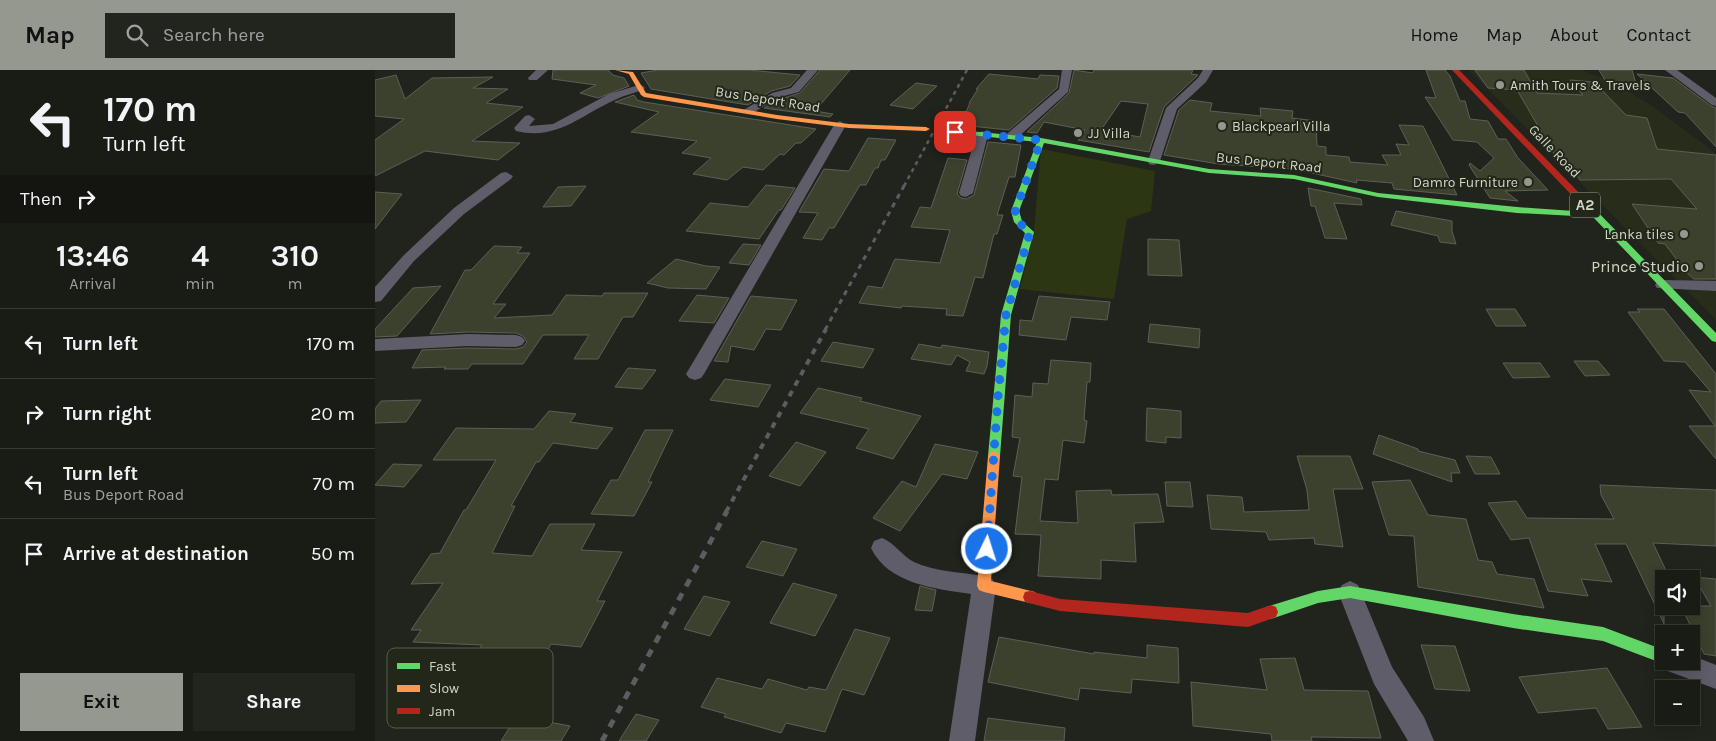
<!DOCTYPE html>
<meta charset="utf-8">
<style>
:root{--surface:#191b15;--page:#22241e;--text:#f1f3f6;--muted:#9fa1a0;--line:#373934;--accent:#94988e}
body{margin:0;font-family:Karla,sans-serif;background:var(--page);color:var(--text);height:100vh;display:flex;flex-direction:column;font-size:19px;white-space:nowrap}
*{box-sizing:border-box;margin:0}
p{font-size:16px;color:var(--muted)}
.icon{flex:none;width:28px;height:28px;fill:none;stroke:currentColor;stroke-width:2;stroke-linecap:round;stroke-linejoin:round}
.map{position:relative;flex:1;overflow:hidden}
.panel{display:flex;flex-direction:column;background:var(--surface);width:375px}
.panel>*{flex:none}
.guide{background:#191b15;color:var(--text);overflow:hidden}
.buttons{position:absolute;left:1280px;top:500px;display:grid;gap:10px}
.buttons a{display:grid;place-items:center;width:45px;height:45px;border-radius:0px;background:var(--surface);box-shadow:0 2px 12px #0003,0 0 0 1px var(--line);font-size:25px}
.pin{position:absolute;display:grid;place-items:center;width:42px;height:42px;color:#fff;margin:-21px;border-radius:10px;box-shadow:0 2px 8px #0006}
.me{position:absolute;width:55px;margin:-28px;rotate:4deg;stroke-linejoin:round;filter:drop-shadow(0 0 4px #0008)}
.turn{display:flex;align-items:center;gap:18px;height:105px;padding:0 20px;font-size:22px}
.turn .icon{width:65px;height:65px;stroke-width:2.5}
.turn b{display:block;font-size:35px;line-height:42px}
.then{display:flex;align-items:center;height:48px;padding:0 20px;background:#0003;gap:10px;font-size:19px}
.eta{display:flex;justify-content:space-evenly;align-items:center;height:85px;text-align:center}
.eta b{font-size:30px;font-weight:700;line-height:35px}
.primary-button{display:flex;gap:10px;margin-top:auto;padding:10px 20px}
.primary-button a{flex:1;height:58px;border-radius:0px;background:var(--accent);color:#111;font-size:20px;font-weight:700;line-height:58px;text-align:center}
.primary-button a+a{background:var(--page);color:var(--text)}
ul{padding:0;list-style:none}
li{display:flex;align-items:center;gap:15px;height:70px;padding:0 20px;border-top:1px solid var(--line)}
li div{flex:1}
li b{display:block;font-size:19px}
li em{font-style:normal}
header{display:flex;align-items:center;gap:30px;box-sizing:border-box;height:70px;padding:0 25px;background:var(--accent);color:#111}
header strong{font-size:24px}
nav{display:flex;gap:28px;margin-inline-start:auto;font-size:18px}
.search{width:350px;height:45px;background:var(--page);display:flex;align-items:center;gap:12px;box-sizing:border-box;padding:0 18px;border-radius:0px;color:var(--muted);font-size:19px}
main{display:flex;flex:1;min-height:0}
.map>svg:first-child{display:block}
.built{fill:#272d1a}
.green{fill:#2d3613}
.building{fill:#3c412e;stroke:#5d5f58;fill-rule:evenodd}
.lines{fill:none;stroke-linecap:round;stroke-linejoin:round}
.street{fill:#5e5d69;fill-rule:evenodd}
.fast{fill:#63d668;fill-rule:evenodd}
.slow{fill:#ff974d;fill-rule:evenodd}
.jam{fill:#b3261e;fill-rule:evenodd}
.rail-far3{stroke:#5c5c61;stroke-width:2.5;stroke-dasharray:4 4;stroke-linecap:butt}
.rail-far2{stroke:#5c5c61;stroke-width:3;stroke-dasharray:5 5;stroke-linecap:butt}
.rail-far1{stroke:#5c5c61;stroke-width:4;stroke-dasharray:6 6;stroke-linecap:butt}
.rail{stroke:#5c5c61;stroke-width:5;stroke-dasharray:8 8;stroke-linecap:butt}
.route{stroke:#1a73e8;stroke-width:9;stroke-dasharray:0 16.2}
.poi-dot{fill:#94988e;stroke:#222719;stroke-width:2}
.labels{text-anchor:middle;stroke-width:4;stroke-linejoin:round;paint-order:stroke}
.far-poi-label{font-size:14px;fill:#d2d6cc;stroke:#222719;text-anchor:start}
.far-street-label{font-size:14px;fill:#d2d6cc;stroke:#222719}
.shield{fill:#222719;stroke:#9da296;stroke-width:1}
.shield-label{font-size:15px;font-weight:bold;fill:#d2d6cc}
.poi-label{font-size:16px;fill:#d2d6cc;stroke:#222719;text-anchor:end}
.key{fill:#222719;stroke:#575c4f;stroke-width:1}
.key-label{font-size:14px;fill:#d2d6cc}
</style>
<header>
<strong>Map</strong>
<div class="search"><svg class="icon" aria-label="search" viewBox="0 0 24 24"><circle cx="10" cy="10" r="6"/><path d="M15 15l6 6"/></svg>Search here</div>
<nav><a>Home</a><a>Map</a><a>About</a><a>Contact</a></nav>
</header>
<main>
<section class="panel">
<div class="guide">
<div class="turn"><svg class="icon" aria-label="left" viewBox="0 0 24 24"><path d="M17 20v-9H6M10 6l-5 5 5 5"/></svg><div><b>170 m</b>Turn left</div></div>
<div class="then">Then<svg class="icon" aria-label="right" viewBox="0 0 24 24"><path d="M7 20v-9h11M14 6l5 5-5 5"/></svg></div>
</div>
<div class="eta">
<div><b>13:46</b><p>Arrival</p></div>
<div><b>4</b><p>min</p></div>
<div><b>310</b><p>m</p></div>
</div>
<ul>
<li><svg class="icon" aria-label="left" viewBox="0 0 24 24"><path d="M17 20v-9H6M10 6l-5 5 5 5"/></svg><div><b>Turn left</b></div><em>170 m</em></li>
<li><svg class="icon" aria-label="right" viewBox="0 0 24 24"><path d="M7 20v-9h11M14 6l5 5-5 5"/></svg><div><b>Turn right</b></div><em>20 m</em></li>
<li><svg class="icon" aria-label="left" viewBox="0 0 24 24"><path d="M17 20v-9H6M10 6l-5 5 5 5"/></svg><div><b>Turn left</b><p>Bus Deport Road</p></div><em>70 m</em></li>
<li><svg class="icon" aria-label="arrive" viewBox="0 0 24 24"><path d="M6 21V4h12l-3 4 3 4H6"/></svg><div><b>Arrive at destination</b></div><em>50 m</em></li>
</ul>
<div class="primary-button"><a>Exit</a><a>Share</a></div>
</section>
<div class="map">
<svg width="1341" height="671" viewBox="0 0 1341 671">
<rect width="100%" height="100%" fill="#21241c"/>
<polygon class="built" points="1094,0 1209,0 1213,4 1234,9 1274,34 1341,83 1341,250"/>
<polygon class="green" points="666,79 780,101 776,141 752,149 739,229 645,219 659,161"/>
<g class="building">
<polygon points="178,0 233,0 238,5 249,8 254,16 223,28 205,23 221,15 177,9"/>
<polygon points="283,0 374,0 425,5 415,16 396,21 373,35 276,19 266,3"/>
<polygon points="445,0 475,0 440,41 458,44 455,47 389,38 406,29 425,23"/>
<path d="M699,0L718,3L719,0H818L816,4L823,5L789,37L774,82L703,70L710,60L669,52L662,63L652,62L694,23ZM746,31L773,34L765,67L726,60Z"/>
<polygon points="1051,0 1070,0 1075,6 1085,31 1090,31 1095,49 1113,51 1123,69 1131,69 1143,88 1173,120 1130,121 1143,131 1115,128 1094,95 1095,93 1105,101 1119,88 1102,72 1078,70 1050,27 1061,28"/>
<polygon points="1100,0 1149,0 1162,23 1208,25 1195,10 1219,12 1251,45 1272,48 1282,79 1341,85 1341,209 1319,209 1312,203 1290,174 1283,173 1257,134 1322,139 1296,109 1205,110 1189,86 1181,87 1142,20 1113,18"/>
<polygon points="1224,0 1257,0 1262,17 1233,15"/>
<polygon points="614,4 663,9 665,5 684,6 682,18 634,60 585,55 595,33 594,33 603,19 601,19"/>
<polygon points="1262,4 1298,8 1336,36 1341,38 1341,77 1310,43 1303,42"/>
<polygon points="21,5 30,29 57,8 118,7 98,18 133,19 111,33 148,37 97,71 145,73 123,90 50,81 0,106 0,70 29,49 0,46 0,10"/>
<polygon points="541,13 562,16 538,39 515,35"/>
<polygon points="259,25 262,30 269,32 441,59 426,73 421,73 409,85 405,84 388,100 368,97 352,110 318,104 336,88 307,83 322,71 256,62 284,42 240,32"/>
<polygon points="815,30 837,33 835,41 886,46 885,38 918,41 917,48 941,51 942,76 951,77 951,85 974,87 975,92 1013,95 1007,85 1026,85 1021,74 1034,75 1024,55 1048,56 1082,125 1019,119 1017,113 981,110 982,113 919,99 844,94 789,85 804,40"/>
<polygon points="493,68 521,70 510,90 506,90 503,98 500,98 491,115 485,115 459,158 454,158 447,170 428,168 443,143 424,142 449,99 474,101"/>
<polygon points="613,72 646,75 640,107 634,107 622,145 628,145 622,164 619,164 608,208 600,207 588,246 571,245 572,239 527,236 526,238 484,233 493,216 507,218 520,189 565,193 575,160 536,157 545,137 556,138 573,88 592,90 582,124 586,128 591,129 599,125"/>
<polygon points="391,115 420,118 406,140 404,140 384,169 311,161 335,133 373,137"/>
<polygon points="211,116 196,136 168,137 183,117"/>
<polygon points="933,118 986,129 987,135 959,133 972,169 950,168 940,136 936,136"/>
<polygon points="0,122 27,124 0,159"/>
<polygon points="1021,141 1077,151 1077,161 1081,174 1065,172 1063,166 1016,155"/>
<polygon points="773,169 804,170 807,206 773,205"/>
<polygon points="368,174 386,175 374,195 354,193"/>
<polygon points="119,176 147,177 142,183 155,183 118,234 131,234 119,248 177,245 191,225 227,226 229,223 273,223 258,247 248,247 223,289 199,289 214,265 168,265 148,294 97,294 93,299 69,299 71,297 37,298 47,280 93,278 141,279 148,277 152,272 148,266 141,263 93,262 55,264 90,200 96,200"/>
<polygon points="301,189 331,196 345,197 331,219 293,218 272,213"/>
<polygon points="66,216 22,266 0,267 0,259 38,218"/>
<polygon points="322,225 354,228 339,253 304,251"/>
<polygon points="376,226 422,230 406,260 391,259 379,280 356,276 353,292 339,291"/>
<polygon points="664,226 735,232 732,250 696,247 691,270 644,265 645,250 657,251"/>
<polygon points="1111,239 1140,239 1151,256 1121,256"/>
<polygon points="1262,239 1289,239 1341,304 1341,389 1314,356 1340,356 1314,320 1336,322 1310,292 1289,291 1253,242 1265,242"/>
<polygon points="775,254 825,259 824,278 773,272"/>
<polygon points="458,272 499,279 488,298 446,291"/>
<polygon points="544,274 566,278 567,275 614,282 612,296 609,304 591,301 595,292 582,285 576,295 536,289"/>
<polygon points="676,290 716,293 715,312 712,312 709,350 712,351 709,373 688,370 683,410 670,409 665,451 703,453 701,421 736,420 737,425 783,424 789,452 759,453 761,492 726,490 726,509 663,506 666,465 640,464 647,407 638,406 645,368 637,367 640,325 657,327 658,313 673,314"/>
<polygon points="1199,291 1223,291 1235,305 1210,306"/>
<polygon points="1128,293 1165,293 1175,307 1138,308"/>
<polygon points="253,298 281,300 267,319 240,317"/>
<polygon points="350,309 396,315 383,337 335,330"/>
<polygon points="443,318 487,328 485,331 546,346 518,389 481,378 494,359 425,343"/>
<polygon points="46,330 31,352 0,353 0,339 6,331"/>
<polygon points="772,338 806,341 806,368 791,367 791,373 771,371"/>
<polygon points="174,341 201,344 195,352 238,358 222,379 178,373 164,392 161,392 136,436 140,436 117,483 157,486 175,454 220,454 206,480 247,482 222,531 230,531 206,577 176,574 170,585 104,580 107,575 38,572 46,560 36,560 68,513 36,514 56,484 65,483 89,440 91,440 121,390 58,390 81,358 159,359"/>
<polygon points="270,360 298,360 273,412 277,412 259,446 216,444 236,410 243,410"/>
<polygon points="1004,365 1043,379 1043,381 1080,390 1085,403 1076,403 1077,412 998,384"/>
<polygon points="421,372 451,382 425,416 394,406"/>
<polygon points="560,374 603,382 592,409 567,404 525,461 498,448 527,411 541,417"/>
<polygon points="922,386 975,386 988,419 958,419 968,477 940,474 939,468 894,470 891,462 836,459 832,425 867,427 869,442 934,440 932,420"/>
<polygon points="1091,386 1116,387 1125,404 1100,404"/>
<polygon points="18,394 47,395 29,417 0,415"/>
<polygon points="1035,410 1053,445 1091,449 1103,490 1117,492 1122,504 1159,509 1169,538 1043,517 1039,466 1014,465 997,412"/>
<polygon points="790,412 815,412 818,437 792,436"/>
<polygon points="1225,415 1341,420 1341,476 1278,473 1295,509 1289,509 1289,554 1251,474 1220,474 1237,512 1206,509 1213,526 1173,521 1154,468 1136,470 1113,433 1141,431 1152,448 1239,449 1226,425"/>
<polygon points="387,471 422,479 408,506 371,497"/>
<polygon points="1319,507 1341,509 1341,586 1329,584 1306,536 1336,536"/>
<polygon points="418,513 462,525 440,566 395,553"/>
<polygon points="545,516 561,520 557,541 540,540"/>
<polygon points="329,526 355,532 335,566 309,559"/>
<polygon points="480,559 515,568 489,625 467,619 450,662 411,653 406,663 349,647 351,644 326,637 342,608 387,619 393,609 432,620 434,617 451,620"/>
<polygon points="624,567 719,584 719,582 772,588 772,575 803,578 804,613 757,609 756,623 705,618 703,630 613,612"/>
<polygon points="1046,575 1080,576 1095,621 1060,619"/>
<polygon points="920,588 929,620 993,621 1006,668 936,667 937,671 897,671 896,664 818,656 816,612 892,620 885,589"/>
<polygon points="1232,598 1267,657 1233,659 1221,638 1163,643 1144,607"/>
<polygon points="261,644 284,650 271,671 244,671"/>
<polygon points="142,646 195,656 186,671 126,671"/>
<polygon points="613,648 690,658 689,671 609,671"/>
</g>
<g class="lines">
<g class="street">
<polygon points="161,0 173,0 162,10 154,10 153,8"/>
<polygon points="432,0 443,0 424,22 405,27 377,43 369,43 367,41 397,23 416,18"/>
<polygon points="687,0 697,0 693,22 641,69 633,69 631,66 633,63 684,19"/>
<polygon points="828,0 838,0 831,12 802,39 785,91 779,95 774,94 773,91 791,38 823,8"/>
<polygon points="1290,0 1302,0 1341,28 1341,36 1337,35"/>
<path d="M264,15L268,16L270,18L268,20C259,23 250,25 242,29C206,44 184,71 141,61L139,58L150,46L154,45L160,49L154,56L178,54L234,24Z"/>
<polygon points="465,51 471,55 329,304 326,308 320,310 314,308 311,304 459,55"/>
<polygon points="607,61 613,65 598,123 591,127 586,126 584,123 601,65"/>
<polygon points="131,102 138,106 136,109 89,144 39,191 6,231 0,232 0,217 29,185 79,138 126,103"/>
<polygon points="1288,210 1341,211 1341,221 1282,218 1280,215 1282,212"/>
<polygon points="93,264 141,265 147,267 150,271 147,275 141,277 93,276 0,281 0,269"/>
<path d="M507,468C520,473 527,486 539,492C560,502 586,502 609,506L617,509L621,516L600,671H574L596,524C561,519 513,514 496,478L499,471Z"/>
<polygon points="975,511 983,515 1017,597 1049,647 1059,671 1033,671 999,614 963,522 967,515"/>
<polygon points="1316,585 1341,595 1341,619 1290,600 1287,591 1289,586 1289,591 1316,591"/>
</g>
<g class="fast">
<polygon points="564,58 666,68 834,99 919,105 1003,123 1142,137 1213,142 1205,133 1206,131 1212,131 1341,263 1341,272 1337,271 1218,147 1142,143 1003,127 919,109 834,103 669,73 644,141 647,151 659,162 636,245 625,386 623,389 615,389 613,386 626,245 650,163 639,152 636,141 662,72 567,62 564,62"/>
<polygon points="975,516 1138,544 1228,557 1289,580 1289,591 1295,591 1289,594 1228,571 1138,558 975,528 943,533 896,549 891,547 889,542 891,537 943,521"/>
</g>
<g class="slow">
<polygon points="240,0 258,2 271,23 402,45 474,54 551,57 555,59 551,61 474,58 402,49 269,27 266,25 254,4"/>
<polygon points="619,381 623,383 625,386 616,511 660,522 662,527 660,532 655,533 609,522 604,520 602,516 613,386 615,383"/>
</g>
<g class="jam">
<polygon points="1077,0 1084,0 1212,131 1212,135 1206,135"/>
<polygon points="655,521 685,529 873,543 896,535 901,537 903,542 901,547 873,557 685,541 650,532 648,527 650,522"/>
</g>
<polyline class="rail-far3" points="529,116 592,0"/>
<polyline class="rail-far2" points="450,260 530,114"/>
<polyline class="rail-far1" points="351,442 451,259"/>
<polyline class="rail" points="227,671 352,441"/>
</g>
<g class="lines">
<polyline class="route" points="580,62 666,70 640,142 643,152 655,162 631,245 623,327 612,479"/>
</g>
<g class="poi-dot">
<circle cx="1125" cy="15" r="5"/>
<circle cx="847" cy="56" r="5"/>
<circle cx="703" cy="63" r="5"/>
<circle cx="1153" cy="112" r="5"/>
<circle cx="1309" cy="164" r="5"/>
<circle cx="1324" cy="196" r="5"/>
</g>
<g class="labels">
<g class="far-poi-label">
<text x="1135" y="20">Amith Tours &amp; Travels</text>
<text x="857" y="61">Blackpearl Villa</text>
<text x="713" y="68">JJ Villa</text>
<text x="1143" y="117" text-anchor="end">Damro Furniture</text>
<text x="1299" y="169" text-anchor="end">Lanka tiles</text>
</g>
<g class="far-street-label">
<text transform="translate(393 29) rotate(9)" y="5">Bus Deport Road</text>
<text transform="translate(1180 81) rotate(46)" y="5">Galle Road</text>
<text transform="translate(894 92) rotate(6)" y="5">Bus Deport Road</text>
</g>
<rect class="shield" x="1195" y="122.5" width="30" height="25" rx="4"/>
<g class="shield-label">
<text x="1210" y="140">A2</text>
</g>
<g class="poi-label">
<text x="1314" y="202">Prince Studio</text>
</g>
</g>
<rect x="12" y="578" width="166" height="80" rx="8" class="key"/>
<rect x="22" y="593" width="23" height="6" fill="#63d668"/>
<rect x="22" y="615" width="23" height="7" fill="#ff974d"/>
<rect x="22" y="638" width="23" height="6" fill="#b3261e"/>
<g class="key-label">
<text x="54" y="601">Fast</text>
<text x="54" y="623">Slow</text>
<text x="54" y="646">Jam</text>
</g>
</svg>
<div class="buttons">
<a><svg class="icon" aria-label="sound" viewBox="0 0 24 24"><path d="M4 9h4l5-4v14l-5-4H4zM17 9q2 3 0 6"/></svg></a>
<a>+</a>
<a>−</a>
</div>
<div class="pin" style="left:580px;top:62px;background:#d93025"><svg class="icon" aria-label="arrive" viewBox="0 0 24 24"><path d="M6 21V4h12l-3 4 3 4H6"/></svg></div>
<svg class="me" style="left:612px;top:479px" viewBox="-20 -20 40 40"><circle r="17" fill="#1a73e8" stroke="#fff" stroke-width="3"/><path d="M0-11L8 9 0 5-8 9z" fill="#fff"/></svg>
</div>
</main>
